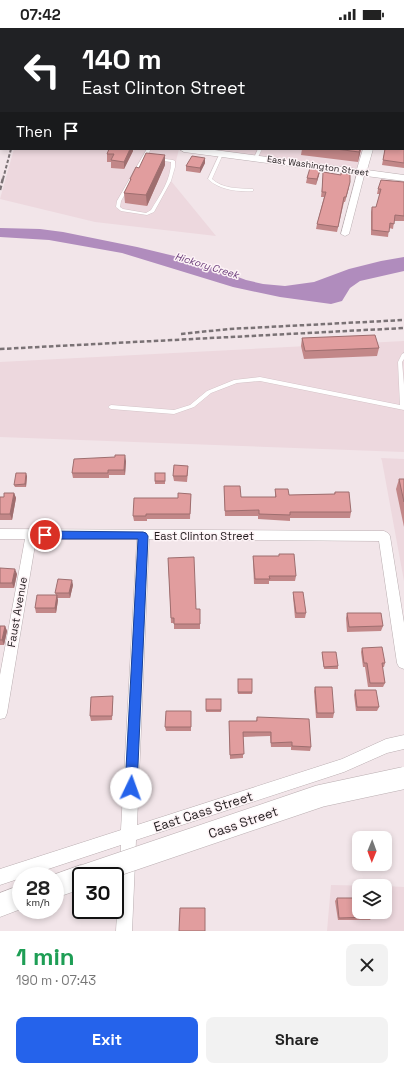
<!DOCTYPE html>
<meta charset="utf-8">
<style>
:root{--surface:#fff;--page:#f2f2f2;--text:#222;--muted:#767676;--accent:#2563eb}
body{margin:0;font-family:"Space Grotesk",sans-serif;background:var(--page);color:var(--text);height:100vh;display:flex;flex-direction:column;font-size:15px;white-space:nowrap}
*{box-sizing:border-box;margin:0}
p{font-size:13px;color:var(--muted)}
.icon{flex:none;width:22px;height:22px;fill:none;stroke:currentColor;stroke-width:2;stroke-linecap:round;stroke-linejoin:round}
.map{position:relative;height:903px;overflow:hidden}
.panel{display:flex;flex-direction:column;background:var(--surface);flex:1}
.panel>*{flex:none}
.hud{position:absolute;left:0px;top:0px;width:404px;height:122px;box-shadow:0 2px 6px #0003;background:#202124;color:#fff;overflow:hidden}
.needle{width:26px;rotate:181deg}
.buttons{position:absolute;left:352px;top:803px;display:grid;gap:8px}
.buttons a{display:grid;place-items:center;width:40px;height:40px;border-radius:8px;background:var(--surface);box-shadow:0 2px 6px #0003;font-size:20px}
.speed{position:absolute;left:12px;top:839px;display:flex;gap:8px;font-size:20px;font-weight:700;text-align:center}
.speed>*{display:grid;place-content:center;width:52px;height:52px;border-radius:50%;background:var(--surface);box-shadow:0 2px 6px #0003;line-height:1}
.speed small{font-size:10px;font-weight:400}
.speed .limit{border:2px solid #111;border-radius:6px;background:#fff;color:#111}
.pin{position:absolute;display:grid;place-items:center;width:34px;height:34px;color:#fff;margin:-17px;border:2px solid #fff;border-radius:50%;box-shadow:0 1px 4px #0007}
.me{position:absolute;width:44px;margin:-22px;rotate:3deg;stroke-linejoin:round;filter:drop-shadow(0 0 3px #0008)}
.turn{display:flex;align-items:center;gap:14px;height:84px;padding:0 16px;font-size:18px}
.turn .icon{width:52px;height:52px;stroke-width:2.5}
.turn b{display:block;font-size:28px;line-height:34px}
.then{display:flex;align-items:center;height:38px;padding:0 16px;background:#0003;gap:8px;font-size:15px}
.round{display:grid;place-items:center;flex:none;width:42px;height:42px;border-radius:8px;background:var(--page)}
.overview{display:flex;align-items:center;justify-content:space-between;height:68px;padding:0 16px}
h1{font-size:24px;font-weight:600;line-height:30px;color:#1e9e55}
.button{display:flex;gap:8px;margin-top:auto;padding:8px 16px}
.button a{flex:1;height:46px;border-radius:8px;background:var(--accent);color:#fff;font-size:16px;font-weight:600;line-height:46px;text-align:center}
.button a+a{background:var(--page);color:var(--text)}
.status{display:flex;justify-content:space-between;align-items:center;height:28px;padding:0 20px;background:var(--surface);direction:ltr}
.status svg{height:11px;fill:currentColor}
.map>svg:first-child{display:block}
.built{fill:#edd8de}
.water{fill:#b08cbd}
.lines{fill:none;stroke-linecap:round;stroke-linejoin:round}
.lane-casing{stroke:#baaeb1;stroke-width:0.5}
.street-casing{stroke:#baaeb1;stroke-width:1}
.secondary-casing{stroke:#baaeb1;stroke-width:1}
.primary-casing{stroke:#baaeb1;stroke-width:1}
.lane{fill:#fff;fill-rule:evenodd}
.street{fill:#fff;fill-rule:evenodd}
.secondary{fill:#fff;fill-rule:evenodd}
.primary{fill:#fff;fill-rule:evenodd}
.rail-far1{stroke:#7a7275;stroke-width:2;stroke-dasharray:3.5 2;stroke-linecap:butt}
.rail{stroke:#7a7275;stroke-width:2.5;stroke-dasharray:4.5 2.5;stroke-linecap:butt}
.primary-bridge-casing{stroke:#baaeb1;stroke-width:23;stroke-linecap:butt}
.primary-bridge{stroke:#fff;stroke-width:22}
.wall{fill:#c28788}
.shaded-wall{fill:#9e6e6f}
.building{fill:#e19d9e;stroke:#9e6e6f}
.route{fill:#2563eb;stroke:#184099}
.labels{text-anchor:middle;stroke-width:3;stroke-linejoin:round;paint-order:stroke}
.far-street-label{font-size:9px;fill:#211c1e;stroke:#fdf3f6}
.far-water-label{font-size:10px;font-style:italic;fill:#6a3c7a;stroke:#fdf3f6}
.street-label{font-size:11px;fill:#211c1e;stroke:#fdf3f6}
.near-street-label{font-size:13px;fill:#211c1e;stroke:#fdf3f6}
</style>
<div class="status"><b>07:42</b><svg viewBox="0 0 49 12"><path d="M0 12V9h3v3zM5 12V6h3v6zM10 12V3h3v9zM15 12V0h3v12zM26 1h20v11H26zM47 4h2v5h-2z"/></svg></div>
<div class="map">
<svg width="404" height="903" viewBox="0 0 404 903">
<rect width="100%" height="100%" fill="#f2e5e9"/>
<g class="built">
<polygon points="50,0 401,0 49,1"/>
<polygon points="14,121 179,121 171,153 216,208 95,194 0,171"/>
<polygon points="198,121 364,121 358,142"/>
<polygon points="404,313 404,424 0,409 0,334"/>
<polygon points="381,430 404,431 404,553 382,433"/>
<polygon points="331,857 377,858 359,858 359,884 385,884 385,858 404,859 404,903 327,903"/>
</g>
<polygon class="water" points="0,200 40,201 63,204 137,219 195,233 246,252 263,256 285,258 314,254 349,241 381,233 404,229 404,243 360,253 350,260 342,273 331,276 280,269 233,259 122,225 49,212 0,209"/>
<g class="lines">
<defs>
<g id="lane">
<rect x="26" y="0" width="2" height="1"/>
<rect x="177" y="0" width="2" height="1"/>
<polygon points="211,0 217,0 216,1 211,1"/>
<rect x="0" y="85" width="1" height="5"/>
<path d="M147,121H151L121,173L120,179L123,181L146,185L151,182C160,167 171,152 171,134L157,132V130L173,132L175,133V139L171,153L154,184L147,187L121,183L116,179L117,173Z"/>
<polygon points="258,121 262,121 257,131 255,131 254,130"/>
<path d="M220,125L223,126L212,151C223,161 238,160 252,161H253V163C238,164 220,162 209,152L208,151Z"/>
<polygon points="404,325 404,331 402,334 404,357 404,382 260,353 237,355 211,365 194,379 174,386 111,381 108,379 111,377 174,382 190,377 207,363 234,352 260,349 400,377 398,334 402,326"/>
</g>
<g id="street">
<rect x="396" y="0" width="6" height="1"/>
<polygon points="358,142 361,142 365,144 349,206 345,208 341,206"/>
<polygon points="0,501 384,503 388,505 390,508 404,595 404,641 399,639 397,635 379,513 149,511 137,797 342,731 386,711 404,707 404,721 387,725 344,744 136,812 132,903 116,903 121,817 27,848 21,848 21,850 0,857 0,841 121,802 137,511 36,511 7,685 5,690 0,691 0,647 25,511 0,511"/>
</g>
<g id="secondary">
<polygon points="400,0 404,0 404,4 403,1"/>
<rect x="0" y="100" width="1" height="6"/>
<polygon points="179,121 207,121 357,141 363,121 373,121 367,142 404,147 404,153 184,124"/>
</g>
<g id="primary">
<polygon points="81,837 89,841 93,848 81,848 81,861 55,870 55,848 50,848"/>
<polygon points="21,857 21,881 0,889 0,865"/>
</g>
</defs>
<use href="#lane" class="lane-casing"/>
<use href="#street" class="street-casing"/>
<use href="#secondary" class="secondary-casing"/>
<use href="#primary" class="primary-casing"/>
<use href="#lane" class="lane"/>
<use href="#street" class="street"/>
<use href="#secondary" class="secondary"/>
<use href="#primary" class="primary"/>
<polyline class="rail-far1" points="3,151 11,121"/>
<g class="rail">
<polyline points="0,162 3,150"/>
<polyline points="181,306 229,301 404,292"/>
<polyline points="0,321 404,300"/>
</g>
<defs>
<polyline id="primary-bridge" points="84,848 320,768 404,750"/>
</defs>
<use href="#primary-bridge" class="primary-bridge-casing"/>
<use href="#primary-bridge" class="primary-bridge"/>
</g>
<g class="wall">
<polygon points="403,31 404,32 404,46 403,46 404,48 404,64 403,64"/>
<polygon points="403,91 404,91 404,140 382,137 385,121 403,121"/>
<polygon points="302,121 361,121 358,134 301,127"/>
<polygon points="133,123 124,141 111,140 111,134 107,134 107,126"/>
<polygon points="205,130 205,135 200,145 186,143 186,138"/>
<polygon points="165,137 147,178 125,175 124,165 130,154 130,151"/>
<polygon points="320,142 319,147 316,157 306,155 307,150"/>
<polygon points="323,149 349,159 345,174 344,174 337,204 316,201 317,196 324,169 321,169"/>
<polygon points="404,154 404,193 394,193 393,201 389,200 388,209 371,207 371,184 372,179 376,179 380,166 377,166 378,161"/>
<polygon points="302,310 379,320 377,328 304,331 301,318"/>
<polygon points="115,429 126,433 125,447 109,447 109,450 73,450 72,445"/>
<polygon points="188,443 187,454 174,453 173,448"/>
<polygon points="165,445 165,456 155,456 155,453"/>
<polygon points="27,448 26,459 15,459 14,457"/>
<polygon points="399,451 404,451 404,499 396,461"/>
<polygon points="224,458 241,469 275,469 275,461 289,467 334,466 335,464 351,484 350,490 290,490 290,493 258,491 258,488 225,488"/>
<polygon points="14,465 16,470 12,492 0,492 0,469 4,469"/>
<polygon points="191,466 190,491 147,491 147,493 134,493 133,488 178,470"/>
<polygon points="279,526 296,548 295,553 269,553 269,556 254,556 253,533 253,528 279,528"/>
<polygon points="168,530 196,581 200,581 200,601 174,601 174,595 171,595"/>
<polygon points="0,540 17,546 14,560 0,560"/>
<polygon points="73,557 70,570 57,570 58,572 56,585 36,585 35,580 56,567 55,565"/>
<polygon points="293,564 306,585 305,590 295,590 293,569"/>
<polygon points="347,585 383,598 381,603 347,604 346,590"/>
<polygon points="0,598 5,598 7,603 4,617 0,617"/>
<polygon points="362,620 385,635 384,639 382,639 385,655 383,659 368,659 365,639 363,639 361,624"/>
<polygon points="322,624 338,638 338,641 324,641 322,627"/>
<polygon points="238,651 252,664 252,666 238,666"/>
<polygon points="315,659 334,685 333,690 316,690 314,663"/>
<polygon points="355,662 379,679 377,683 356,683 354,667"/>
<rect x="206" y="671" width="15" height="13"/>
<polygon points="113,673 112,692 91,693 90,688"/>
<polygon points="191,683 191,703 166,703 165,699"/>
<polygon points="257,689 311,719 310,723 291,722 291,719 271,719 270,708 243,709 243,730 230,731 229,693 256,693"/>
<polygon points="337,870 372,889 370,892 338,892 335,873"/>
</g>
<g class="shaded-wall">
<polygon points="1,68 1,74 0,77 0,71"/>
<polygon points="130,121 133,121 133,123 124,141 124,134"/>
<polygon points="360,121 361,121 358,134 359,124"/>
<polygon points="165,127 165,137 147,178 146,167"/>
<polygon points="205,130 205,135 200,145 200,140"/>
<polygon points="320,142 319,147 316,157 317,151"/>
<polygon points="350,154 349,159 345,174 346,169"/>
<polygon points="125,427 126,433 125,447 124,442"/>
<polygon points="26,445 27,448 26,459 25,456"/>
<polygon points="14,465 16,470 12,492 10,486"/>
<polygon points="15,541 17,546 14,560 12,555"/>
<polygon points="72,552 73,557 70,570 69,565"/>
<polygon points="57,567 58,572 56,585 55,580"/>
<polygon points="5,598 7,603 4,617 2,612"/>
</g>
<g class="building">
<polygon points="0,0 23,0 23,1 1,1"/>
<polygon points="256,0 286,0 285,1 256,1"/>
<rect x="363" y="0" width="30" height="1"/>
<polygon points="0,6 1,6 1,68 0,71"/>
<polygon points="403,31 404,32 404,42 403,42"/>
<polygon points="403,45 404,48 404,59 403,59"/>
<polygon points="403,76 404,76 404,85 403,84"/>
<rect x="403" y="91" width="1" height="21"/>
<polygon points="403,116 404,116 404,135 383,132 385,121 403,121"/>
<polygon points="109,121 130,121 124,134 111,132 114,126 107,126"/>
<polygon points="336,121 360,121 359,124"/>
<polygon points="146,125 165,127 146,167 124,165 131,151 130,151 136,139 139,140"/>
<polygon points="192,128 205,130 200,140 186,138"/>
<polygon points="310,140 320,142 317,151 307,150"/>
<polygon points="323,144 341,147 341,145 350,146 350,154 346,169 344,169 338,199 317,196 326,164 322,164"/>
<polygon points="381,152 404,154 404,188 395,187 394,196 390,195 389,204 372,202 372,179 376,179 381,161 378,161"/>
<polygon points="375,307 379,320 305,323 302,310"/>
<polygon points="115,427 125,427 124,442 108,442 108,445 72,445 74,431 115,429"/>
<polygon points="174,437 188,438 187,448 173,448"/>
<polygon points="16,445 26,445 25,456 14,457"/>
<rect x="155" y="445" width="10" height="8"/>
<polygon points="399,451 404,451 404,474"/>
<polygon points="224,458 240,458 241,469 276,469 275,461 288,461 289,467 335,466 335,464 349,464 351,484 290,484 290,487 259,486 259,482 225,483"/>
<polygon points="4,465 14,465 10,486 0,486 0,469 4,469"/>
<polygon points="178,465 191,466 190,486 146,486 146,488 133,488 134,470 178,470"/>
<polygon points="279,526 294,526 296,548 269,548 270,551 255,551 253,528 279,528"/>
<polygon points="194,529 196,581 200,581 200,596 174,596 174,590 171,590 168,530"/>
<polygon points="0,540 15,541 12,555 0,555"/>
<polygon points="58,551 72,552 69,565 55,565"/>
<polygon points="293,564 303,564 306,585 296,585"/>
<polygon points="37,567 57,567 55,580 35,580"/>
<polygon points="347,585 381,585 383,598 349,599"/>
<polygon points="0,598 5,598 2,612 0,612"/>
<polygon points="382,619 385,635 382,635 385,655 370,655 367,635 364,635 362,620"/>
<polygon points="322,624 336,624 338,638 324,639"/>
<rect x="238" y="651" width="14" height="13"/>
<polygon points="315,659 332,659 334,685 317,685"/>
<polygon points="355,662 376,662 379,679 357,679"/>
<polygon points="113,668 112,688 90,688 91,669"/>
<rect x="206" y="671" width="15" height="11"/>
<polygon points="166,683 191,683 191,699 165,699"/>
<polygon points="257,689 309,691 311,719 292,718 292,714 271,715 271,704 243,704 244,726 230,727 229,693 257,693"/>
<polygon points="337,870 359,870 359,884 371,884 372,889 339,890"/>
<polygon points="180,880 205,880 205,903 179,903"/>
</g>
<polygon class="route" points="45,503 143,504 146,505 148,508 137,760 135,764 131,766 127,764 125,760 138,511 45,511 41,509 40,507 41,504"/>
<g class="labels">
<g class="far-street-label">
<text transform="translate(318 138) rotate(8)" y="3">East Washington Street</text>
</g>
<g class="far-water-label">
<text transform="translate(207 237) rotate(17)" y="4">Hickory Creek</text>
</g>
<g class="street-label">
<text x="204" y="512">East Clinton Street</text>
<text transform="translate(17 584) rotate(-80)" y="4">Faust Avenue</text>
</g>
<g class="near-street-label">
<text transform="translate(203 783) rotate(-18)" y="5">East Cass Street</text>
<text transform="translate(243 794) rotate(-19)" y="5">Cass Street</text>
</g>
</g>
</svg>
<div class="buttons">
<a><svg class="needle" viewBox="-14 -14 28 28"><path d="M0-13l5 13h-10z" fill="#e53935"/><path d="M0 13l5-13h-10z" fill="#767676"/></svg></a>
<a><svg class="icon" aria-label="layers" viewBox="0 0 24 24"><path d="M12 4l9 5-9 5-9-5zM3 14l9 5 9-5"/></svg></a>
</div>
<div class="speed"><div>28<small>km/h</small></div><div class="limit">30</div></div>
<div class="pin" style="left:45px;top:507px;background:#d93025"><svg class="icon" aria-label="arrive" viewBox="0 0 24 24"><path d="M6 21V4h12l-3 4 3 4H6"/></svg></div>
<svg class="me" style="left:131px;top:760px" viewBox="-20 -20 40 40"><circle r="19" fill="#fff"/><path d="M0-13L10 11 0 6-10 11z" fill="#2563eb"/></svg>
<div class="hud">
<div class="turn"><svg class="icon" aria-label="left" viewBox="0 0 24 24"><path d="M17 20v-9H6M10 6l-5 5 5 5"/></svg><div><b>140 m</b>East Clinton Street</div></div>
<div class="then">Then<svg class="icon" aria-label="arrive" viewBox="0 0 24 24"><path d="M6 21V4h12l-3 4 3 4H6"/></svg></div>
</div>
</div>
<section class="panel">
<div class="overview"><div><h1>1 min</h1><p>190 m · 07:43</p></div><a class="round"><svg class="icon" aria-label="close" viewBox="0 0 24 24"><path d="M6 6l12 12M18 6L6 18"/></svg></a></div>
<div class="button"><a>Exit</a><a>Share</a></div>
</section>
